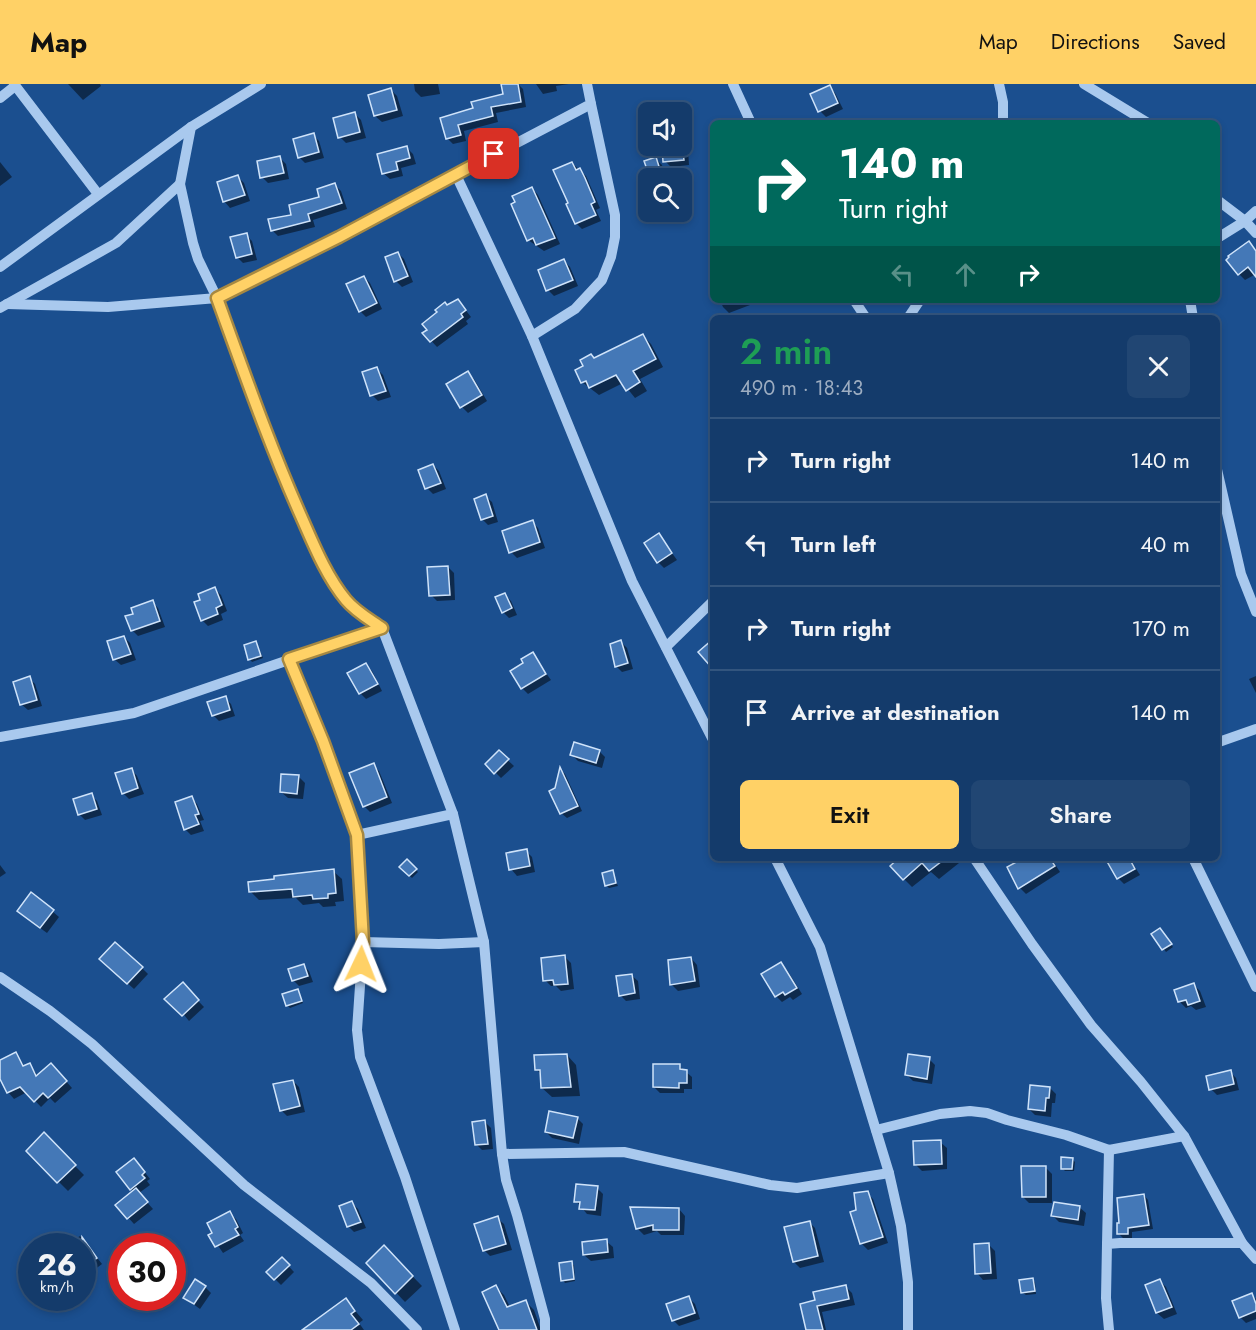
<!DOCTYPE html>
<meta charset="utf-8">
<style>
:root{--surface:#143b6b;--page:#214673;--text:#f1f3f6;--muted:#9dadc1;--line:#33557e;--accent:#ffd166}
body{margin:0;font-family:Jost,sans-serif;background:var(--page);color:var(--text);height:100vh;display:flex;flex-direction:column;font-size:22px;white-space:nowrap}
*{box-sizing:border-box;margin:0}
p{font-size:20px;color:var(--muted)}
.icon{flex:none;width:33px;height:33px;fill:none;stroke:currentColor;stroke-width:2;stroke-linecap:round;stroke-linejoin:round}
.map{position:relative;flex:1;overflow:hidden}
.side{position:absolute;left:710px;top:231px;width:510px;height:546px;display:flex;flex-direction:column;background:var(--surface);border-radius:9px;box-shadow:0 3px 9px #0003,0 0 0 2px var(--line)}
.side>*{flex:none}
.hud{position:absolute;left:710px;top:36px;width:510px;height:183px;border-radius:9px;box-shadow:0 3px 9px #0003,0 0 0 2px var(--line);background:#00695c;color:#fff;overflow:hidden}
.buttons{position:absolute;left:638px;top:18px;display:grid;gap:12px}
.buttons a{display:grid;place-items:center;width:54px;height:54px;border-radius:9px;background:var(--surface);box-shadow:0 3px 9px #0003,0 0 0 2px var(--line);font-size:30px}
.speed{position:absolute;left:18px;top:1149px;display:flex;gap:12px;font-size:30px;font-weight:700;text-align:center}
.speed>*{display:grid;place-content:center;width:78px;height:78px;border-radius:50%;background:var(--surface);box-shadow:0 3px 9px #0003,0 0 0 2px var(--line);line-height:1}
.speed small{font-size:15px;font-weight:400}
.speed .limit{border:9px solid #d22;background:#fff;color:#111}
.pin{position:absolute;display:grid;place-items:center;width:51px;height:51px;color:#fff;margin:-26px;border-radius:12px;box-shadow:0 3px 9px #0006}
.me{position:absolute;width:66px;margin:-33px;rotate:2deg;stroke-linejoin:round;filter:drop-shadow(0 0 4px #0008)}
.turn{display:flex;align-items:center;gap:21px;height:126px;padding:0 30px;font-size:27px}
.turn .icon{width:78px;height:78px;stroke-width:2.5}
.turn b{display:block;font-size:42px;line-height:51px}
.lanes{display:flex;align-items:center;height:57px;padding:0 30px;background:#0003;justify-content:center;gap:30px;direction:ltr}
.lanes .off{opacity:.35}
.round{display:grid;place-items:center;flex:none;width:63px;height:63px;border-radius:9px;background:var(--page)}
.overview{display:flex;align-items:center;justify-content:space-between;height:102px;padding:0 30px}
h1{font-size:36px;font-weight:600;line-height:45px;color:#1e9e55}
.action{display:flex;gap:12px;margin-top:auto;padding:12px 30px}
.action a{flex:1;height:69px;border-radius:9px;background:var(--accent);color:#111;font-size:24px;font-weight:600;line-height:69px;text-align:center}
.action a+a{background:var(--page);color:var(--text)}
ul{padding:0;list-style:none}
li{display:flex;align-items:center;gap:18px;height:84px;padding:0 30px;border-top:2px solid var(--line)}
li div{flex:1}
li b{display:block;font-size:22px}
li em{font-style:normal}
header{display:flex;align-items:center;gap:36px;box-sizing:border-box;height:84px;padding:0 30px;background:var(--accent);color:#111}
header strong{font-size:28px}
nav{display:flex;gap:33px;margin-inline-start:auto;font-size:21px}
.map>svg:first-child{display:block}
.shadow{fill:#0007}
.building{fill:#4478b7;stroke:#cfe3fa;stroke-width:1.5}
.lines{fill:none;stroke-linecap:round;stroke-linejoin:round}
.minor{stroke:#a9c9ee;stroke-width:10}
.route-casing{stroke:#a68842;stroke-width:15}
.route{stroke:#ffd166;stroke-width:10}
</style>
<header>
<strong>Map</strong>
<nav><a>Map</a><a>Directions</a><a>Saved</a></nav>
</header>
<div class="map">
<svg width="1256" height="1246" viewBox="0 0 1256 1246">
<rect width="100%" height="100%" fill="#1b4f8f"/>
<g class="shadow">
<polygon points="68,0 100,0 101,2 83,16"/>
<polygon points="414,0 438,0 440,10 421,13 415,7"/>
<polygon points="511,0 518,0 523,5 526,23 496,29 498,38 464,47 466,57 453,60 447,54 442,35 475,25 504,11"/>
<polygon points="536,0 569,0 556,2 557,7 543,10"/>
<polygon points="829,3 835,9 843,25 826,33 820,27"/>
<polygon points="391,6 397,12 403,32 382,38 375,32 370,12"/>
<polygon points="355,30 361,36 366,54 346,59 340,53"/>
<polygon points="313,51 319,57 324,74 305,79 299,73"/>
<polygon points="681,59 688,65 689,81 671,83 665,77 663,62 681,62"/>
<polygon points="407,64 413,70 416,80 401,84 403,92 390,95 383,89"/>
<polygon points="280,74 286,80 289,95 268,99 262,93"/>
<polygon points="656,75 662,81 666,94 651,94 646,78"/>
<polygon points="0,78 12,93 0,102"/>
<polygon points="572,79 586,92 600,124 596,126 601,137 582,145 576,139"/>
<polygon points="238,93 244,99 250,117 230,124 224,117"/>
<polygon points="335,101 341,107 347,125 313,136 315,143 278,152 272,146 321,114"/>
<polygon points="532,104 538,111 560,160 544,167 528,156 517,119"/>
<polygon points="246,151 252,157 257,176 243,179 237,173"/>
<polygon points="1248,159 1256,167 1256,190 1245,196 1239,190"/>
<polygon points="398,169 404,175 413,198 402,203 396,197"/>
<polygon points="564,177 570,183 578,202 554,212 548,206"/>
<polygon points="364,193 370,199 382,225 366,233 360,227"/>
<polygon points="720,216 748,216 750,221 729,229 723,223"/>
<polygon points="447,223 464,224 471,233 466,237 468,240 437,263 424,249"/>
<polygon points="643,252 651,260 663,283 640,295 647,307 635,314 623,299 599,311 582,298 595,275"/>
<polygon points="377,285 383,291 391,313 378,317 372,311"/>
<polygon points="468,289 474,295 487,317 468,329 462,323"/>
<polygon points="433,381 439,387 446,405 433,410 427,404"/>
<polygon points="485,412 492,418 498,438 488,441 482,435"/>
<polygon points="532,438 538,444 545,464 517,474 511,468"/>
<polygon points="659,451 677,476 664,484 658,478"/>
<polygon points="448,483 454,489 455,516 437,517 431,511"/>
<polygon points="215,505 221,511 227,527 221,530 223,536 208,542 202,536 202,516"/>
<polygon points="505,511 511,517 517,531 509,534 503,528"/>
<polygon points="152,518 158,524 165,543 138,552 132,546"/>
<polygon points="124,553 130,559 136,576 121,581 114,575"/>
<polygon points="256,558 263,574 252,578 250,575"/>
<polygon points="621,558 627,564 633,585 622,588 616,582"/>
<polygon points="532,570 551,596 528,610 522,604 525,580"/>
<polygon points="365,581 372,587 382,607 366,615 360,609 349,590"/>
<polygon points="1256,592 1256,609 1249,595"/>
<polygon points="29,594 35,600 42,622 28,626 21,620"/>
<polygon points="225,614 231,620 235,632 219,637 213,631"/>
<polygon points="599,667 605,673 602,684 578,677 572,671"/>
<polygon points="499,668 514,682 501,694 487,680"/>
<polygon points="373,681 379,687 392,719 370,728 364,722"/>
<polygon points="131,685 137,692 144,710 129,715 123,709"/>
<polygon points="561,686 565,690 582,727 567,734 561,729"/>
<polygon points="299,693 305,699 303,715 288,714 281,708"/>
<polygon points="91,711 97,717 102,731 85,736 79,730"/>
<polygon points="191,713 197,720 204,736 200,737 204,747 191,751 185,745"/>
<polygon points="526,767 532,773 535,788 517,792 511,785"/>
<polygon points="902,774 956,774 959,779 939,795 931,788 912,803 904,795"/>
<polygon points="1024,774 1051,774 1060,788 1026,810 1020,804 1009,783"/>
<polygon points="1107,774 1129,774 1140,791 1124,800 1118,794"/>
<polygon points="407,777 418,788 412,794 401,783"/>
<polygon points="0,781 6,789 0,793"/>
<polygon points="333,787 342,795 344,817 335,818 336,822 323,823 319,819 303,821 296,814 259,816 250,807"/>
<polygon points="612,788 618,802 609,804 606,801"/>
<polygon points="32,810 59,833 47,849 25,833"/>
<polygon points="1162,848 1173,863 1166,868 1153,851"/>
<polygon points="565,873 571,879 574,905 561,907 556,902 551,902 545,896"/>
<polygon points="691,874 697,881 700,903 678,907 671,900"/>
<polygon points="780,880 787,886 802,910 793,916 790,913 782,918 776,912"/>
<polygon points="107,881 142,884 148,890 134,905"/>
<polygon points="303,881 309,887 313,898 299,902 293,896"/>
<polygon points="631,891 638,897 640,915 626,917 620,911"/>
<polygon points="182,900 204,923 189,937 181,927"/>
<polygon points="1194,901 1200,907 1206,923 1196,926 1191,922 1186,924 1180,918 1176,907"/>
<polygon points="298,907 303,919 290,924 287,921"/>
<polygon points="16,970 25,983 30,981 38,992 57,987 72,1004 55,1019 50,1014 41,1023 27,1008 14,1015 8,1008 0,991 0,978"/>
<polygon points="567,971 576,981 580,1012 552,1013 542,1004 541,990 536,985"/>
<polygon points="929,975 935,981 932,1000 913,997 907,991"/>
<polygon points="679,982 692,993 692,1005 684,1005 684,1009 660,1009 654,1003"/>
<polygon points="1230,988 1236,994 1239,1006 1217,1011 1211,1005"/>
<polygon points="293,997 299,1003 305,1028 287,1032 281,1026"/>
<polygon points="1050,1004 1056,1010 1055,1019 1052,1019 1051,1033 1035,1031 1029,1025"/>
<polygon points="577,1034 583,1040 579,1060 552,1054 546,1048"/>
<polygon points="485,1038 491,1044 493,1065 482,1066 476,1060"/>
<polygon points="44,1051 84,1091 68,1107 28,1067"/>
<polygon points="940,1058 947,1064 947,1085 922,1087 916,1081"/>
<polygon points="1072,1075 1075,1078 1074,1087 1065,1087 1062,1084"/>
<polygon points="140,1082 150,1095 147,1097 150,1101 139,1109 153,1125 134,1140 117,1121 134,1107 131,1105"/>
<polygon points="1045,1083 1052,1090 1052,1119 1029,1119 1023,1113"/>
<polygon points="597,1104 603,1110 601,1132 587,1130 576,1117"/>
<polygon points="867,1109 873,1115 888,1159 868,1166 862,1160 852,1129 857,1127"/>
<polygon points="1144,1111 1148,1116 1153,1145 1132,1148 1132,1154 1123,1154 1118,1149"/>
<polygon points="352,1119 358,1125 366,1144 354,1148 348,1142"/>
<polygon points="1079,1123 1086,1129 1084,1142 1059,1138 1053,1132"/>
<polygon points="679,1125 685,1132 684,1151 661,1151 657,1147 644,1151 638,1145"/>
<polygon points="229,1129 236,1135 243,1149 240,1151 244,1157 223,1169 211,1151"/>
<polygon points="497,1134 504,1140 512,1166 490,1172 484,1166"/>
<polygon points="809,1138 815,1144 824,1178 800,1184 794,1178"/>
<polygon points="80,1152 102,1180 82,1195 82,1162 65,1162"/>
<polygon points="606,1157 613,1163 614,1174 591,1177 584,1171"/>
<polygon points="989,1161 995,1167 997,1195 983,1196 977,1189"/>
<polygon points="384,1163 422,1202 405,1218 368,1179"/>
<polygon points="282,1175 294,1188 281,1201 268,1188"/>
<polygon points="571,1179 574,1181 575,1197 565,1199 563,1196"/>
<polygon points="1032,1196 1035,1198 1036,1210 1026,1211 1023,1209"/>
<polygon points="1160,1197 1166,1203 1177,1230 1164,1235 1157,1229 1147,1202"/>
<polygon points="205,1203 211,1209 200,1225 185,1214"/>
<polygon points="496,1203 504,1211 510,1223 526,1218 534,1226 541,1246 498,1246 501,1245"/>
<polygon points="846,1203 852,1209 855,1221 822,1228 826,1246 808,1246 816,1217"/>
<polygon points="1252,1211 1256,1215 1256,1235 1246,1239 1240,1233"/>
<polygon points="689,1214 695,1220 700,1235 679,1242 673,1236"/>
<polygon points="346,1216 363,1236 359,1239 364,1246 312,1246"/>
</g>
<g class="building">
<polygon points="501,0 518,0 521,18 491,23 493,32 458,41 461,51 446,55 440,34 473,24 471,18 503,10"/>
<polygon points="830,1 838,19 818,28 810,10"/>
<polygon points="391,4 397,26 374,32 368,11"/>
<polygon points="355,28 360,48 338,54 333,34"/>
<polygon points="314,49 319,68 298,74 293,55"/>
<polygon points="407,62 410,74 396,78 398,86 382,90 377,70"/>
<polygon points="662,62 682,62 684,76 663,78"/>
<polygon points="280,72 284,89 260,94 257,77"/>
<polygon points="656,73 662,92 650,94 644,77"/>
<polygon points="572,78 576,86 580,84 585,94 595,118 591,120 596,131 575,140 566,120 568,119 553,86"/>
<polygon points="238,91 245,111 223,118 217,98"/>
<polygon points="335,99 342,119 308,130 310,137 271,147 268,135 291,131 289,121 319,113 317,105"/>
<polygon points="532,103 555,154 536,161 533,154 527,157 511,120 515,118 512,112"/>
<polygon points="247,149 252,170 236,174 230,153"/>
<polygon points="1249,157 1256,167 1256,193 1248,183 1238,191 1226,176 1229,173 1228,172"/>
<polygon points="398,168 408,192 394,198 385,173"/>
<polygon points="564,175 573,196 546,207 538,186"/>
<polygon points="364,192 377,219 359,228 346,200"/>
<polygon points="458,215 466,226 461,230 463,233 430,258 422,249 427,246 422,240 437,228 435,226 445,218 447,221"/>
<polygon points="643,250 656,275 633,287 640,298 626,307 616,291 589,304 586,297 581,299 575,286 583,282 580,276 591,270 594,274"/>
<polygon points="377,283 386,307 370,312 362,288"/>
<polygon points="468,287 482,311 460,324 446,300"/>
<polygon points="433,380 441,399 425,405 418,386"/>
<polygon points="486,410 493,432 481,436 474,415"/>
<polygon points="533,436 540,458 509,469 502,447"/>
<polygon points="659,449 672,469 657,479 644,459"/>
<polygon points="448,482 450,511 429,512 427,483"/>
<polygon points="215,503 222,521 216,524 218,530 201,537 194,518 200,516 198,510"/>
<polygon points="505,509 512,524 502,529 495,513"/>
<polygon points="153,516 160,537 131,547 125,532 133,530 131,524"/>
<polygon points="124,552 131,570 113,576 107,557"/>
<polygon points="621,556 628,579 615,583 610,560"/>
<polygon points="712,556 712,584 698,568"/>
<polygon points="256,557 261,572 248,576 244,561"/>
<polygon points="533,568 546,590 521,605 510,587 523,579 521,575"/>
<polygon points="366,579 378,600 359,610 347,589"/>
<polygon points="30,592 37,616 20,621 13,598"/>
<polygon points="226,612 230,626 212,632 207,618"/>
<polygon points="574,658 600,666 596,679 570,671"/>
<polygon points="499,666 509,675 494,690 485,680"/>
<polygon points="374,679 387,713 363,723 349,689"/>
<polygon points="560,683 578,722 560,730 549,707 555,704"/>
<polygon points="132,684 138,704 122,710 115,689"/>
<polygon points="281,690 299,691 297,710 280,708"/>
<polygon points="92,709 97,725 78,731 73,715"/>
<polygon points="192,712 199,730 195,731 199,740 184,746 175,718"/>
<polygon points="527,765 530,782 509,786 506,769"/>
<polygon points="899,774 946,774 929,787 922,779 903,796 890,782"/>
<polygon points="1024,774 1050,774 1055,782 1018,805 1007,783"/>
<polygon points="1105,774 1129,774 1135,785 1117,795"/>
<polygon points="407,775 417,785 409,792 399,783"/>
<polygon points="334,785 336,809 328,810 328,814 313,815 312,811 293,813 292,805 249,808 248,798 274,795 274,792"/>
<polygon points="613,786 616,799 605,802 602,789"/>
<polygon points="31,808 54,826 40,844 17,827"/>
<polygon points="1160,844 1172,860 1162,866 1151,850"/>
<polygon points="115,858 143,883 127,900 99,875"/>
<polygon points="565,871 568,900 554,901 553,896 543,897 541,874"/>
<polygon points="691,873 695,897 670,901 668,876"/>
<polygon points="781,878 797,904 785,911 783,908 775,913 761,890"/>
<polygon points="304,880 308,892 292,897 288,885"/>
<polygon points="632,890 635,909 619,912 616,892"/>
<polygon points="183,898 199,916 182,932 164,915"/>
<polygon points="1194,899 1200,917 1188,921 1186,916 1178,918 1174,906"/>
<polygon points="298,905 302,917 286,922 282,910"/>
<polygon points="16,968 23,982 30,979 36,992 51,979 67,997 48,1014 43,1009 34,1018 20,1003 7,1009 0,995 0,976"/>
<polygon points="567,970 571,1003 541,1004 540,986 535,986 534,971"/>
<polygon points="908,970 930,973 927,995 905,991"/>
<polygon points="653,980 680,980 680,985 687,986 687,999 679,999 679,1004 653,1003"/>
<polygon points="1231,986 1234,1000 1209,1006 1206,992"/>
<polygon points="293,996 300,1022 280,1027 273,1000"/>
<polygon points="1030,1001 1050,1003 1049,1014 1046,1014 1045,1027 1028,1025"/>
<polygon points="549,1027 578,1033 573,1054 545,1048"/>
<polygon points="485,1036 488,1060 475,1061 472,1038"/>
<polygon points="44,1048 76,1081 57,1099 26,1067"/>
<polygon points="941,1056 942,1080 914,1081 913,1057"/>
<polygon points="1061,1073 1073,1074 1072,1085 1061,1085"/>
<polygon points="134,1074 145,1088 142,1091 145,1094 130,1106 116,1088"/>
<polygon points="1021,1082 1046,1082 1046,1113 1022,1113"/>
<polygon points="576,1100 598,1102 595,1126 579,1125 580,1118 574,1118"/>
<polygon points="136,1104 148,1118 127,1135 115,1121"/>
<polygon points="868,1107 883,1153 860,1160 850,1128 856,1126 854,1109"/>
<polygon points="1144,1110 1149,1141 1128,1144 1128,1150 1117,1150 1117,1139 1119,1139 1117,1114"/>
<polygon points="352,1117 361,1138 347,1143 339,1122"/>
<polygon points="1054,1118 1080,1122 1078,1136 1051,1132"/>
<polygon points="630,1123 679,1124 679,1146 653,1146 653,1141 636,1145"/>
<polygon points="230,1127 238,1143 235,1145 239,1151 215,1163 208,1151 212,1149 207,1139"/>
<polygon points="498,1132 506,1160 483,1167 474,1140"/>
<polygon points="810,1137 818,1172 793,1178 784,1143"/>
<polygon points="82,1153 97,1174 82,1184"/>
<polygon points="607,1155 608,1168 583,1171 582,1158"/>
<polygon points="989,1159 991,1189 975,1190 974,1160"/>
<polygon points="384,1161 413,1192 395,1210 366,1179"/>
<polygon points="282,1173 290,1181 274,1196 266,1188"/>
<polygon points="572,1177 574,1195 561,1197 559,1179"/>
<polygon points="1033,1194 1035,1207 1021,1209 1019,1196"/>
<polygon points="195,1195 206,1202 194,1220 183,1214"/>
<polygon points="1160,1195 1172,1223 1156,1229 1145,1201"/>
<polygon points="496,1201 507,1223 526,1216 537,1246 499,1246 482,1208"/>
<polygon points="846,1201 849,1215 817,1222 823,1246 806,1246 800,1220 815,1216 813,1208"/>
<polygon points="1252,1209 1256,1220 1256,1227 1239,1234 1232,1217"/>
<polygon points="689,1212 695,1229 672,1237 666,1220"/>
<polygon points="346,1214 355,1227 351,1230 359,1240 351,1246 302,1246"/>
</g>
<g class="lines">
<g class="minor">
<polyline points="14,0 98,110"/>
<polyline points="587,0 591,20 456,91 532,252 632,497 712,654"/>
<polyline points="733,0 751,39"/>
<polyline points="999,0 1003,18 1003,39"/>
<polyline points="1084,0 1148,39"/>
<polyline points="0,14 15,2"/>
<polyline points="191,43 180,100 193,159 198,175 217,214 456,91"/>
<polyline points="1216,115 1245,137 1256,149"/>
<polyline points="1216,155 1245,137 1256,127"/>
<polyline points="0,183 191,43 261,0"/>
<polyline points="854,216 866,234"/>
<polyline points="1190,216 1193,234"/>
<path d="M7,220L108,223L217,214C244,288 269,360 301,432C314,460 326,493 346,516C356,528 369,535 382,544L453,730L484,858"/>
<polyline points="0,224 116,159 180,100"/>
<polyline points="908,234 920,216"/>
<polyline points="532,252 575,225 602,196 611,173 615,153 615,131 591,20"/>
<polyline points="1216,381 1241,490 1256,528"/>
<polyline points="666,563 712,518"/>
<polyline points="289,575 323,657 357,751 363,858 357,946 360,973 405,1093 455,1246"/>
<polyline points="0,653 134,629 382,544"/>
<polyline points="1216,659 1256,645"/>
<polyline points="357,751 453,730"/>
<polyline points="775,774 820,863 889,1089 901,1142 908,1198 908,1246"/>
<polyline points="974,774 1032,860 1091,941 1141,998 1184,1052 1242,1159 1256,1175"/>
<polyline points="1193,774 1256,903"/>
<polyline points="363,858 439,860 484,858 502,1070 506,1096 517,1131 545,1235 545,1246"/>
<polyline points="0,893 50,927 92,960 244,1101 371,1199 417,1246"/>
<polyline points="876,1046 940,1030 970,1027 987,1029 1007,1036 1066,1051 1109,1066 1184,1052"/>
<polyline points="502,1070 624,1068 770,1101 797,1104 889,1089"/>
<polyline points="1107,1160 1109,1066"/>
<polyline points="1109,1246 1106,1214 1107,1160 1120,1159 1242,1159"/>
</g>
</g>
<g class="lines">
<defs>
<path id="route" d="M361,880L363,858L357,751L323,657L289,575L382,544C369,535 356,528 346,516C326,492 313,459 301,432C269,360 244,288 217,214L339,153L494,70"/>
</defs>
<use href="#route" class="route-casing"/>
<use href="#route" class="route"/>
</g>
</svg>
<div class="buttons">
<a><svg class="icon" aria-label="sound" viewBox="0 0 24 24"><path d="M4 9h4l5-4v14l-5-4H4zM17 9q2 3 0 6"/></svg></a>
<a><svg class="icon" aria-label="search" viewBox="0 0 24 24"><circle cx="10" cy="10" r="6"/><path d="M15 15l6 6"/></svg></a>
</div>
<div class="speed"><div>26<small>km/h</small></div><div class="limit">30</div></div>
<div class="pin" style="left:494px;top:70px;background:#d93025"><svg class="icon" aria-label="arrive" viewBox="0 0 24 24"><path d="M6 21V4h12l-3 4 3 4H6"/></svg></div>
<svg class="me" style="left:361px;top:880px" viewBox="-20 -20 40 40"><path d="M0-17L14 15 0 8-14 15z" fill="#ffd166" stroke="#fff" stroke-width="4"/></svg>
<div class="hud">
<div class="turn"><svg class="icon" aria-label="right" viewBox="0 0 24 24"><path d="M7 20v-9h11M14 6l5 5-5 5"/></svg><div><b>140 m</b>Turn right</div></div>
<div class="lanes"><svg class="icon off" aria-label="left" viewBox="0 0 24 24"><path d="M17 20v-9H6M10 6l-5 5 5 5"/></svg><svg class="icon off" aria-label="ahead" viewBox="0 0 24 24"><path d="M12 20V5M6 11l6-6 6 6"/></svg><svg class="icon" aria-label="right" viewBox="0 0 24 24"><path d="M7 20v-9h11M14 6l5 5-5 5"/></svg></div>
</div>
<section class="side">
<div class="overview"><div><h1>2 min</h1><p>490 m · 18:43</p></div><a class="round"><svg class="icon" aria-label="close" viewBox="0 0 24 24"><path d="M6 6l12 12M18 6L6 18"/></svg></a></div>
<ul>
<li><svg class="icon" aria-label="right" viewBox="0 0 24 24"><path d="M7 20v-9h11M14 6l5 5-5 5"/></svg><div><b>Turn right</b></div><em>140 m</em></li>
<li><svg class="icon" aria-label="left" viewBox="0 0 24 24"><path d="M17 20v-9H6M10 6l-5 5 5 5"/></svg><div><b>Turn left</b></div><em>40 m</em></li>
<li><svg class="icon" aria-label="right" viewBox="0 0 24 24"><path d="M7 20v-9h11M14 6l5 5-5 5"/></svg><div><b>Turn right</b></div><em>170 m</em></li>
<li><svg class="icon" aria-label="arrive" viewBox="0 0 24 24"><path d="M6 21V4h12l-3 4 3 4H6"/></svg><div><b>Arrive at destination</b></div><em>140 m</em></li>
</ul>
<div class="action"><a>Exit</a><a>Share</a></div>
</section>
</div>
